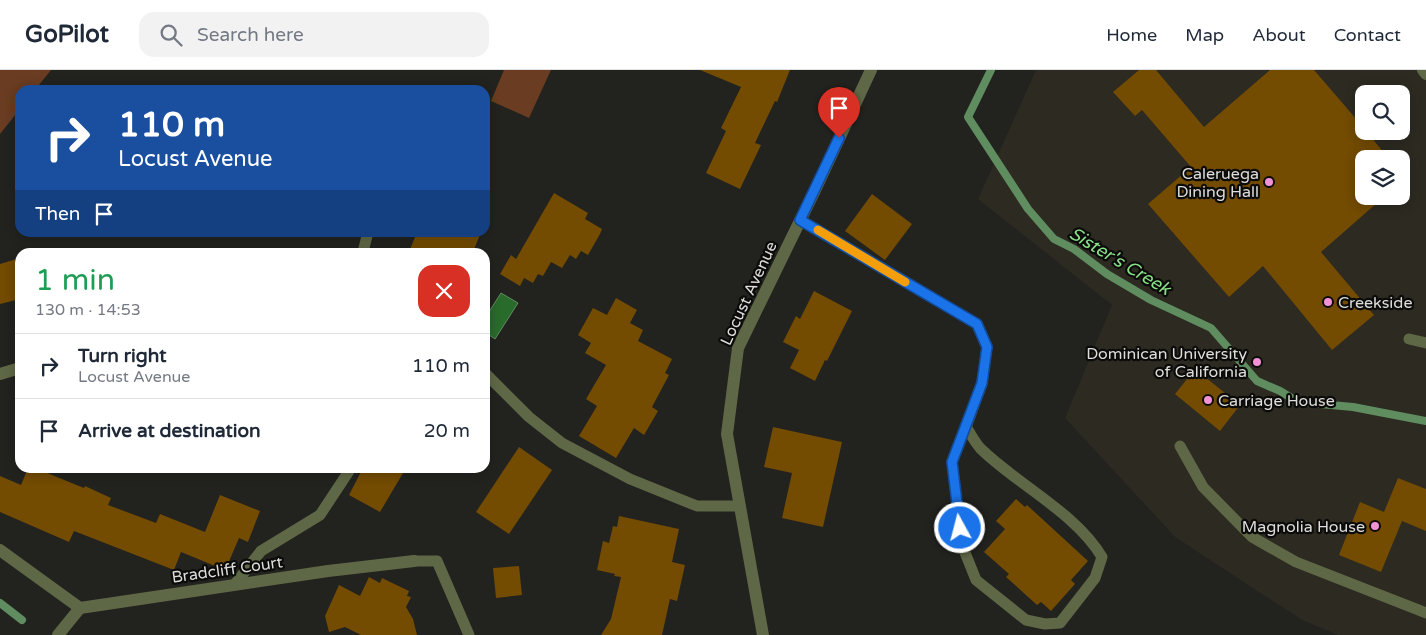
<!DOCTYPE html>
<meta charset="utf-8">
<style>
:root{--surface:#fff;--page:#f2f2f3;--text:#1f2937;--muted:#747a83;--line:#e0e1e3}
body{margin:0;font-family:"Varela Round",sans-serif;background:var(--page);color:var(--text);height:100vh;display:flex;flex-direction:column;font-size:19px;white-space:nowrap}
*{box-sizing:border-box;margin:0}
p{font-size:16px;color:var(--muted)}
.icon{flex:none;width:28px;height:28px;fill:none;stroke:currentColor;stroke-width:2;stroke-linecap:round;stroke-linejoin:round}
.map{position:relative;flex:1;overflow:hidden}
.drawer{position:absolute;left:15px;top:178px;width:475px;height:225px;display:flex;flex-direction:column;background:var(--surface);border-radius:15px;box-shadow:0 2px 12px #0003}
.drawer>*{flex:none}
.banner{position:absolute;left:15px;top:15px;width:475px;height:152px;border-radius:15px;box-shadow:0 2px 12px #0003;background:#1a4fa0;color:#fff;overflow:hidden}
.fabs{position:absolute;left:1355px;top:15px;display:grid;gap:10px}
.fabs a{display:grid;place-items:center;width:55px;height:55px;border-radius:10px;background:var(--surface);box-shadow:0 2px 12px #0003;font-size:25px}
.pin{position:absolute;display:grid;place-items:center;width:42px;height:42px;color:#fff;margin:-51px -21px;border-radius:50% 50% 50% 0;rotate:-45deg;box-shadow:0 0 5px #0007}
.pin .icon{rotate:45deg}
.me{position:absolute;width:55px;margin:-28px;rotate:353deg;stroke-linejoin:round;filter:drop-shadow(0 0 4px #0008)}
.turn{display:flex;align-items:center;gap:18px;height:105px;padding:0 20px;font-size:22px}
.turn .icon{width:65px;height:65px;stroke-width:2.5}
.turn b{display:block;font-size:35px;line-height:42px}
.then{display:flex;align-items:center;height:48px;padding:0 20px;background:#0003;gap:10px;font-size:19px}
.round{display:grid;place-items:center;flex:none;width:52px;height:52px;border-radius:15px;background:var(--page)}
.summary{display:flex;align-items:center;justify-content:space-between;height:85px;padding:0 20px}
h1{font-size:30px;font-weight:600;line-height:38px;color:#1e9e55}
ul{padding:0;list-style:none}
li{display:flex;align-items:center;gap:15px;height:65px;padding:0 20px;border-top:1px solid var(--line)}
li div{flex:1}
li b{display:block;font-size:19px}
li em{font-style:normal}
header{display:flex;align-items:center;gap:30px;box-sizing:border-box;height:70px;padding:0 25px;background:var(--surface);border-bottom:1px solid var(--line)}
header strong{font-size:24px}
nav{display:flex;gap:28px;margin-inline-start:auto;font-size:18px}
.search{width:350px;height:45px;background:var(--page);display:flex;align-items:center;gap:12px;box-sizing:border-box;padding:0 18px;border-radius:15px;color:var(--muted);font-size:19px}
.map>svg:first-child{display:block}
.built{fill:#2c2a21;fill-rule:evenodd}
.green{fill:#6a3c21}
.water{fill:#296b2b;stroke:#5f8d60}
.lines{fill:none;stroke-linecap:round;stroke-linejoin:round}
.stream{stroke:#5f8d60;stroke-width:8}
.building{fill:#734b01}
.service{stroke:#5f6846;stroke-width:11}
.minor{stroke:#5f6846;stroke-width:12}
.route-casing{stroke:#114b97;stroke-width:12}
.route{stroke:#1a73e8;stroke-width:9}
.slow{stroke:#f59e0b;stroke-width:9}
.poi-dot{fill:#f391d5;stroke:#0b0b0a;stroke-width:2}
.labels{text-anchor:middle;stroke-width:4.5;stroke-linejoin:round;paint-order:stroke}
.poi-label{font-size:16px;fill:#dedddc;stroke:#0b0b0a;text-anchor:end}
.street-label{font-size:16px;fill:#dedddc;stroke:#0b0b0a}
.water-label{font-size:18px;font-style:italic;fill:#89e088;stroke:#0b0b0a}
</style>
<header>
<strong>GoPilot</strong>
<div class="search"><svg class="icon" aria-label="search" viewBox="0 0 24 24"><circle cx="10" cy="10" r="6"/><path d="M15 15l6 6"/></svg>Search here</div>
<nav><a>Home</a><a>Map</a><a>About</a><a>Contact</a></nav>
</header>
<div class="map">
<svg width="1426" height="565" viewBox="0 0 1426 565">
<rect width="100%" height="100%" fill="#22221f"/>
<path class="built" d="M1036,0H1426V565H1338L1302,550L1175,467L1065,348L1112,235L978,129ZM1364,24H1401V61H1364ZM1364,89H1401V126H1364Z"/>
<g class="green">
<polygon points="0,0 51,0 35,20 20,20 20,39 0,64"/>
<polygon points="504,0 551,0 529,48 491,31"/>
</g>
<polygon class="water" points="501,223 518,233 495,269 485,262 485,248"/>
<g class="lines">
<g class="stream">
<polyline points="991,0 968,47 1028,139 1054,169 1074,179 1107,204 1151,230 1211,258 1257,311 1280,321 1298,332 1353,337 1426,351"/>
<polyline points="0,533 22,550"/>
</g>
</g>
<g class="building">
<polygon points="700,0 790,0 777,32 775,31 755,73 761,75 740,119 706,103 726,61 721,58 741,17"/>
<polygon points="1139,0 1156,0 1204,57 1270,0 1314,0 1364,58 1364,61 1366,61 1389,89 1364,89 1364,126 1385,126 1321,182 1374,245 1332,280 1263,196 1229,227 1148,134 1191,97 1142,40 1135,46 1113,22"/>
<polygon points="554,123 588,143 585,149 602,159 600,164 588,185 581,181 576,189 570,185 562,198 551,192 543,206 538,204 533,213 524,208 520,216 500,204 511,185 516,189"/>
<polygon points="872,124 912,154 885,190 845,161"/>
<polygon points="417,162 481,162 473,182 409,182"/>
<polygon points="20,188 20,229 0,234 0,194"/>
<polygon points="814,221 852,241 827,291 825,290 815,311 790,298 799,280 783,272 796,246 800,249"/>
<polygon points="616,228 637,240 630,253 643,260 638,271 672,289 665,303 669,305 652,337 658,341 644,365 634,358 616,388 579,366 597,336 586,329 606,295 585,283 591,273 578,265 593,238 607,245"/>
<polygon points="1195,299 1240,335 1220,361 1175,324"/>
<polygon points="773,357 842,372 823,457 782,448 792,403 764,397"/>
<polygon points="519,377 552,400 509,464 476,442"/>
<polygon points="28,398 35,398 84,418 85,416 111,428 108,435 156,453 160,444 205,462 220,425 260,441 248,472 239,468 227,496 222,494 220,498 181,482 174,500 74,461 69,472 0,442 0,406 21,415"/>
<polygon points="363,398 406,398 380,442 349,425"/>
<polygon points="1398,408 1426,419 1426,461 1402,451 1381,502 1339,485 1360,432 1384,442"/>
<polygon points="1016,429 1025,437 1027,435 1088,491 1071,510 1075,514 1051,541 1041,532 1037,535 1006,507 1009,504 984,482 1005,459 996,451"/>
<polygon points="619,446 679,459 672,492 685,495 677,531 670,529 662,565 601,565 611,549 621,507 614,506 615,504 597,500 603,471 609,473 613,456 617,457"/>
<polygon points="519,496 522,525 496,528 493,498"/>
<polygon points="369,507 380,513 382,508 409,521 407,526 411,527 406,537 413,549 417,565 361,565 345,557 329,562 325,546 339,515 360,526"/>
</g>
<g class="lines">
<g class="service">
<path d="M800,150L977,254L987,277L982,313L966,357C971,364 975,373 981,379C1018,415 1076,443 1102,487L1095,508L1060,553L1045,554L1026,550L976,510L962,475L952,392L966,357"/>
<polyline points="363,182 368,162"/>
<polyline points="1409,269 1426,273"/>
<polyline points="485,303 529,347 562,373 630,409 697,436 740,436"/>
<polyline points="1180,376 1203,417 1252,467 1296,492 1426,543"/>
<polyline points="414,491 437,491 469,565"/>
<polyline points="235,514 261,481 320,445 351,398"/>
</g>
<g class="minor">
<polyline points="1423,0 1426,4"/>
<polyline points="0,304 20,298"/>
<polyline points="0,480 80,538"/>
<polyline points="58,565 80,538 328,501 414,491"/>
<polyline points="763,565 727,364 738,278 815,120 871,0"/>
</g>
</g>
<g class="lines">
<defs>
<polyline id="route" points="839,68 800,150 977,254 987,277 982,313 952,392 960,458"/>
</defs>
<use href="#route" class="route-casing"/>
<use href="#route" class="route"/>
<polyline class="slow" points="818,160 905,212"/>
</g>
<g class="poi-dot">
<circle cx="1269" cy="112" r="5"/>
<circle cx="1328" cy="232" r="5"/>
<circle cx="1257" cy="292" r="5"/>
<circle cx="1208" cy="330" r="5"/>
<circle cx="1375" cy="456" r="5"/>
</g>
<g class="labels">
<g class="poi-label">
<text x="1259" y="109">Caleruega<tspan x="1259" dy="18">Dining Hall</tspan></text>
<text x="1338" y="238" text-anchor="start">Creekside</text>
<text x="1247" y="289">Dominican University<tspan x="1247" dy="18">of California</tspan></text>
<text x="1218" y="336" text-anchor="start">Carriage House</text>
<text x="1365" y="462">Magnolia House</text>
</g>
<g class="street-label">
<text transform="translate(748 223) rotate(-65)" y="6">Locust Avenue</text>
<text transform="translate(227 499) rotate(-8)" y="6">Bradcliff Court</text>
</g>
<g class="water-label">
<text transform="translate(1120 191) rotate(31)" y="6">Sister's Creek</text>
</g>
</g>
</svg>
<div class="fabs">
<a><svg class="icon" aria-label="search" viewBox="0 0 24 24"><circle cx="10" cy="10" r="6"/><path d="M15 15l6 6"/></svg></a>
<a><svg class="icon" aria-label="layers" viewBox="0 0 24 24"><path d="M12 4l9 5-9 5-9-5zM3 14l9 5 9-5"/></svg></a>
</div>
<div class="pin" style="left:839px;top:68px;background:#d93025"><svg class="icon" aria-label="arrive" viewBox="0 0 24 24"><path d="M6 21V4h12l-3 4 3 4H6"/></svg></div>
<svg class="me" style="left:960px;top:458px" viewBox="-20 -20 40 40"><circle r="17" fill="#1a73e8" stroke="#fff" stroke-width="3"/><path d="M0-11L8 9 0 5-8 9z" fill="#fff"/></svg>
<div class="banner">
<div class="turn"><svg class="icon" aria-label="right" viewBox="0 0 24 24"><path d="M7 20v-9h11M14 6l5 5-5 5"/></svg><div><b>110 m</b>Locust Avenue</div></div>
<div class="then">Then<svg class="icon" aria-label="arrive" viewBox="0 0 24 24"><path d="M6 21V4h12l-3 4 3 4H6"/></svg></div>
</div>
<section class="drawer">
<div class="summary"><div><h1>1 min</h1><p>130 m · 14:53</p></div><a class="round" style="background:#d93025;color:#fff"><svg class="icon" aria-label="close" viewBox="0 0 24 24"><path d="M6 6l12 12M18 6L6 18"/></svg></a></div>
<ul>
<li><svg class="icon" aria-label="right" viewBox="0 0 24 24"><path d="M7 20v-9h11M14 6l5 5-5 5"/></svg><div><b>Turn right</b><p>Locust Avenue</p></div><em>110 m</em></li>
<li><svg class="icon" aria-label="arrive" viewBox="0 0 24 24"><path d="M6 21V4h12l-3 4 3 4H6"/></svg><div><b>Arrive at destination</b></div><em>20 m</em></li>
</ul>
</section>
</div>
